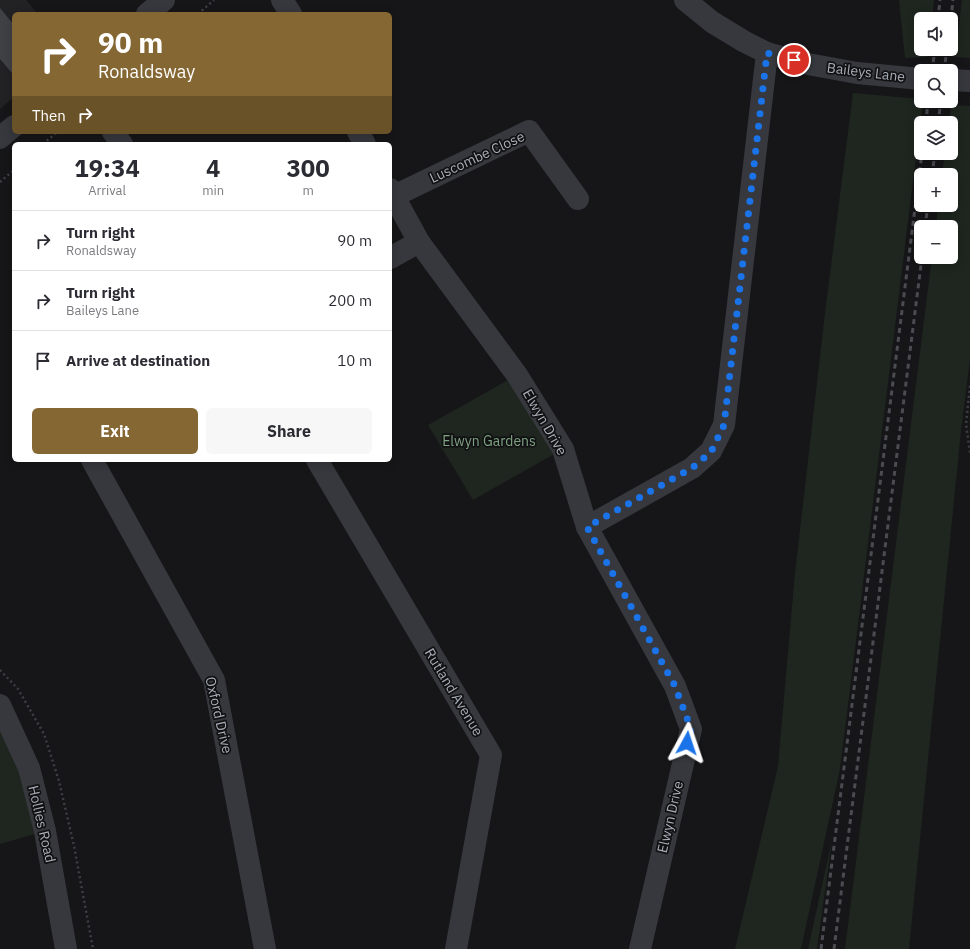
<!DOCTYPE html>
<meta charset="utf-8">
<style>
:root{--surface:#fff;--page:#f7f7f7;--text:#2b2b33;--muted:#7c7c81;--line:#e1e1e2;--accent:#856733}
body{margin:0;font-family:"IBM Plex Sans",sans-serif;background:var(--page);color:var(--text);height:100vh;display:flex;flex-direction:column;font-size:15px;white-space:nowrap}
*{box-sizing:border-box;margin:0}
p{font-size:13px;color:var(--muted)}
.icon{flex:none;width:22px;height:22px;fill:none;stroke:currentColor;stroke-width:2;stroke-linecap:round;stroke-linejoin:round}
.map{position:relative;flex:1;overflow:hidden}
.drawer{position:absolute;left:12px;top:142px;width:380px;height:320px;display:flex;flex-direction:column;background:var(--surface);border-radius:6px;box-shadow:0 2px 10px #0003}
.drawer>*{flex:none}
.top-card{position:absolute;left:12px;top:12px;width:380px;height:122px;border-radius:6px;box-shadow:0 2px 10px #0003;background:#856733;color:#fff;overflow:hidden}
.controls{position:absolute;left:914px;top:12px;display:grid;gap:8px}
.controls a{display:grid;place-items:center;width:44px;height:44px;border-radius:6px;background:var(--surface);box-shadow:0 2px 10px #0003;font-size:20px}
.pin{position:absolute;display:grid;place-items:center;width:34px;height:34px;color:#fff;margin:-17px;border:2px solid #fff;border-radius:50%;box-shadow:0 1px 4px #0007}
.me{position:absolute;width:44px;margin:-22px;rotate:5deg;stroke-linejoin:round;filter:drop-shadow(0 0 3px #0008)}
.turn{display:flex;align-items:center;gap:14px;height:84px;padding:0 20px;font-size:18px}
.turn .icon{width:52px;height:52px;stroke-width:2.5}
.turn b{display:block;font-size:28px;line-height:34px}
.then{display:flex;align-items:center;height:38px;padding:0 20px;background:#0003;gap:8px;font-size:15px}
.eta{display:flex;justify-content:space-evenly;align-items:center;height:68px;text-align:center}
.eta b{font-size:24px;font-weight:700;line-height:28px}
.cta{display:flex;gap:8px;margin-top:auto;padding:8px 20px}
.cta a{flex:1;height:46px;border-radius:6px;background:var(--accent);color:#fff;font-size:16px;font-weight:700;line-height:46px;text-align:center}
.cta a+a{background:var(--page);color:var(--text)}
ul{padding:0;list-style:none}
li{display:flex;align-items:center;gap:12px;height:60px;padding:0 20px;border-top:1px solid var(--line)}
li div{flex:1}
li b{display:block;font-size:15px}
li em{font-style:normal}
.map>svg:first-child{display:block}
.built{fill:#222225}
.green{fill:#1e261f}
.building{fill:#404145}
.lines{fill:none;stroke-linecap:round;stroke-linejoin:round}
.path{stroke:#3d3f44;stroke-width:2.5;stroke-dasharray:2 3;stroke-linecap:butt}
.minor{stroke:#37383d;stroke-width:22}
.rail{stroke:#4a4c52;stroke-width:3;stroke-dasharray:5 4;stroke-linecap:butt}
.route{stroke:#1a73e8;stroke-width:7;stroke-dasharray:0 12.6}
.labels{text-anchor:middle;stroke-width:3.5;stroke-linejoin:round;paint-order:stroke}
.street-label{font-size:14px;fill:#a8adb8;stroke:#111113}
.park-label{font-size:14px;fill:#7fa381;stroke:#111113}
</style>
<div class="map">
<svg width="970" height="949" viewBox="0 0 970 949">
<rect width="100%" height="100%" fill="#161618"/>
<polygon class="built" points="0,0 26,0 38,14 14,14 14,97 0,109"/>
<g class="green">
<polygon points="899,0 934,0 932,19 921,19 921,49 928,49 927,57 905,58"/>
<polygon points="962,0 970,0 970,58 955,57"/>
<polygon points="853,93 921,99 921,101 923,101 840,769 801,949 735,949 778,766 795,573 825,313"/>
<polygon points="951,105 970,106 970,359 961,431 909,949 845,949 932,257 951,257 951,227 936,227 938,205 951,205 951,175 942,175 945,153 951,153 951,123 949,123"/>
<polygon points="517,375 563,449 473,500 428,425"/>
<polygon points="0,705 45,831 0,844"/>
<polygon points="832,840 817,949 808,949"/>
</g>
<polygon class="building" points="0,8 14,25 14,71 12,73 0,59"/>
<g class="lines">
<g class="path">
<polyline points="198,14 214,0"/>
<polyline points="43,144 57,132"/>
<polyline points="0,182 14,170"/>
<polyline points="970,386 966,424 970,453"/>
<polyline points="0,670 18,689 44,734 59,781 74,846 93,949"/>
</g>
<g class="minor">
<polyline points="282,0 291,14"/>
<polyline points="685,0 712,22 745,42 767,53 808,64 857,73 921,79"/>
<polyline points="147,14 164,0"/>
<polyline points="951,80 970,81"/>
<polyline points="113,132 122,144"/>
<polyline points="358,132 365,144"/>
<polyline points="0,138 14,126"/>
<polyline points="390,189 419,242 517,375 563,449 587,527 675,686 691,729 640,949"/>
<polyline points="394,196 529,131 578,199"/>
<polyline points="390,258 419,242"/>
<polyline points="92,460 214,680 265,949"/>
<polyline points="317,460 491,755 456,949"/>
<polyline points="587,527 692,468 711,451 724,425 767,53"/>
<polyline points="0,705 29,768 45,831 66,949"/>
</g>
<g class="rail">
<polyline points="938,19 940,0"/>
<polyline points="951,19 953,0"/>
<polyline points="932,71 935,49"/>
<polyline points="944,71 947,49"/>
<polyline points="926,123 928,101"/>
<polyline points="938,123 941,101"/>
<polyline points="932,175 935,153"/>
<polyline points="925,227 928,205"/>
<polyline points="821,949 922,153"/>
<polyline points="834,949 922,257"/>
</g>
</g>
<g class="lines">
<polyline class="route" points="687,743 691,729 675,686 587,527 692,468 711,452 724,425 767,53 794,60"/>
</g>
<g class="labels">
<g class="street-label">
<text transform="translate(866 72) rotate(7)" y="5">Baileys Lane</text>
<text transform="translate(477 157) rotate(-25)" y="5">Luscombe Close</text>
<text transform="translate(545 422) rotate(60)" y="5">Elwyn Drive</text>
<text transform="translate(454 692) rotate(59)" y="5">Rutland Avenue</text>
<text transform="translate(219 715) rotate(77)" y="5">Oxford Drive</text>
<text transform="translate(670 817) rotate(-77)" y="5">Elwyn Drive</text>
<text transform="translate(42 824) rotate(77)" y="5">Hollies Road</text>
</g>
<g class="park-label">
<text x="489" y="446">Elwyn Gardens</text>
</g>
</g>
</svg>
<div class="controls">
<a><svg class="icon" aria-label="sound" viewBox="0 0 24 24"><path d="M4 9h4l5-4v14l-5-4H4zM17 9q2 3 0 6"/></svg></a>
<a><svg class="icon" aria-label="search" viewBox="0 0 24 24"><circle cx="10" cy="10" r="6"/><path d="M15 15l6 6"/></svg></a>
<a><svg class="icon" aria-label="layers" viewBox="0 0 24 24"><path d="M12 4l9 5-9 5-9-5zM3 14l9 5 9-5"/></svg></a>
<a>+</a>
<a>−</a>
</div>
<div class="pin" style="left:794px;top:60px;background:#d93025"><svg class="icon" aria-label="arrive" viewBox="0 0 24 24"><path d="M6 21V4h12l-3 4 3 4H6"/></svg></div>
<svg class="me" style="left:687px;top:743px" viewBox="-20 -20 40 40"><path d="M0-17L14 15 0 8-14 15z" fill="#1a73e8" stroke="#fff" stroke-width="4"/></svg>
<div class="top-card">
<div class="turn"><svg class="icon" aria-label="right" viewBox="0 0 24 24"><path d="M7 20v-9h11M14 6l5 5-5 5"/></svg><div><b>90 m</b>Ronaldsway</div></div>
<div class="then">Then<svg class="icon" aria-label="right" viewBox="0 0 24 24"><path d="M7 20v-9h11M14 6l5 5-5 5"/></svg></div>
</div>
<section class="drawer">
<div class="eta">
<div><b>19:34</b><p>Arrival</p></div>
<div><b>4</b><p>min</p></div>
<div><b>300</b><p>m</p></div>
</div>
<ul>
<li><svg class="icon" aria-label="right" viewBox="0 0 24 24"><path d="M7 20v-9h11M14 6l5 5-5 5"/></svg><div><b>Turn right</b><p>Ronaldsway</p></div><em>90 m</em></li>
<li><svg class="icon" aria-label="right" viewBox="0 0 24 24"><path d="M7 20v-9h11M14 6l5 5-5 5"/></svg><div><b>Turn right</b><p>Baileys Lane</p></div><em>200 m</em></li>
<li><svg class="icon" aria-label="arrive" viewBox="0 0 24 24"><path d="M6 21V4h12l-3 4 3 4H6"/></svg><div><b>Arrive at destination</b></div><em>10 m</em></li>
</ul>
<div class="cta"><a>Exit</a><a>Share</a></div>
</section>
</div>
